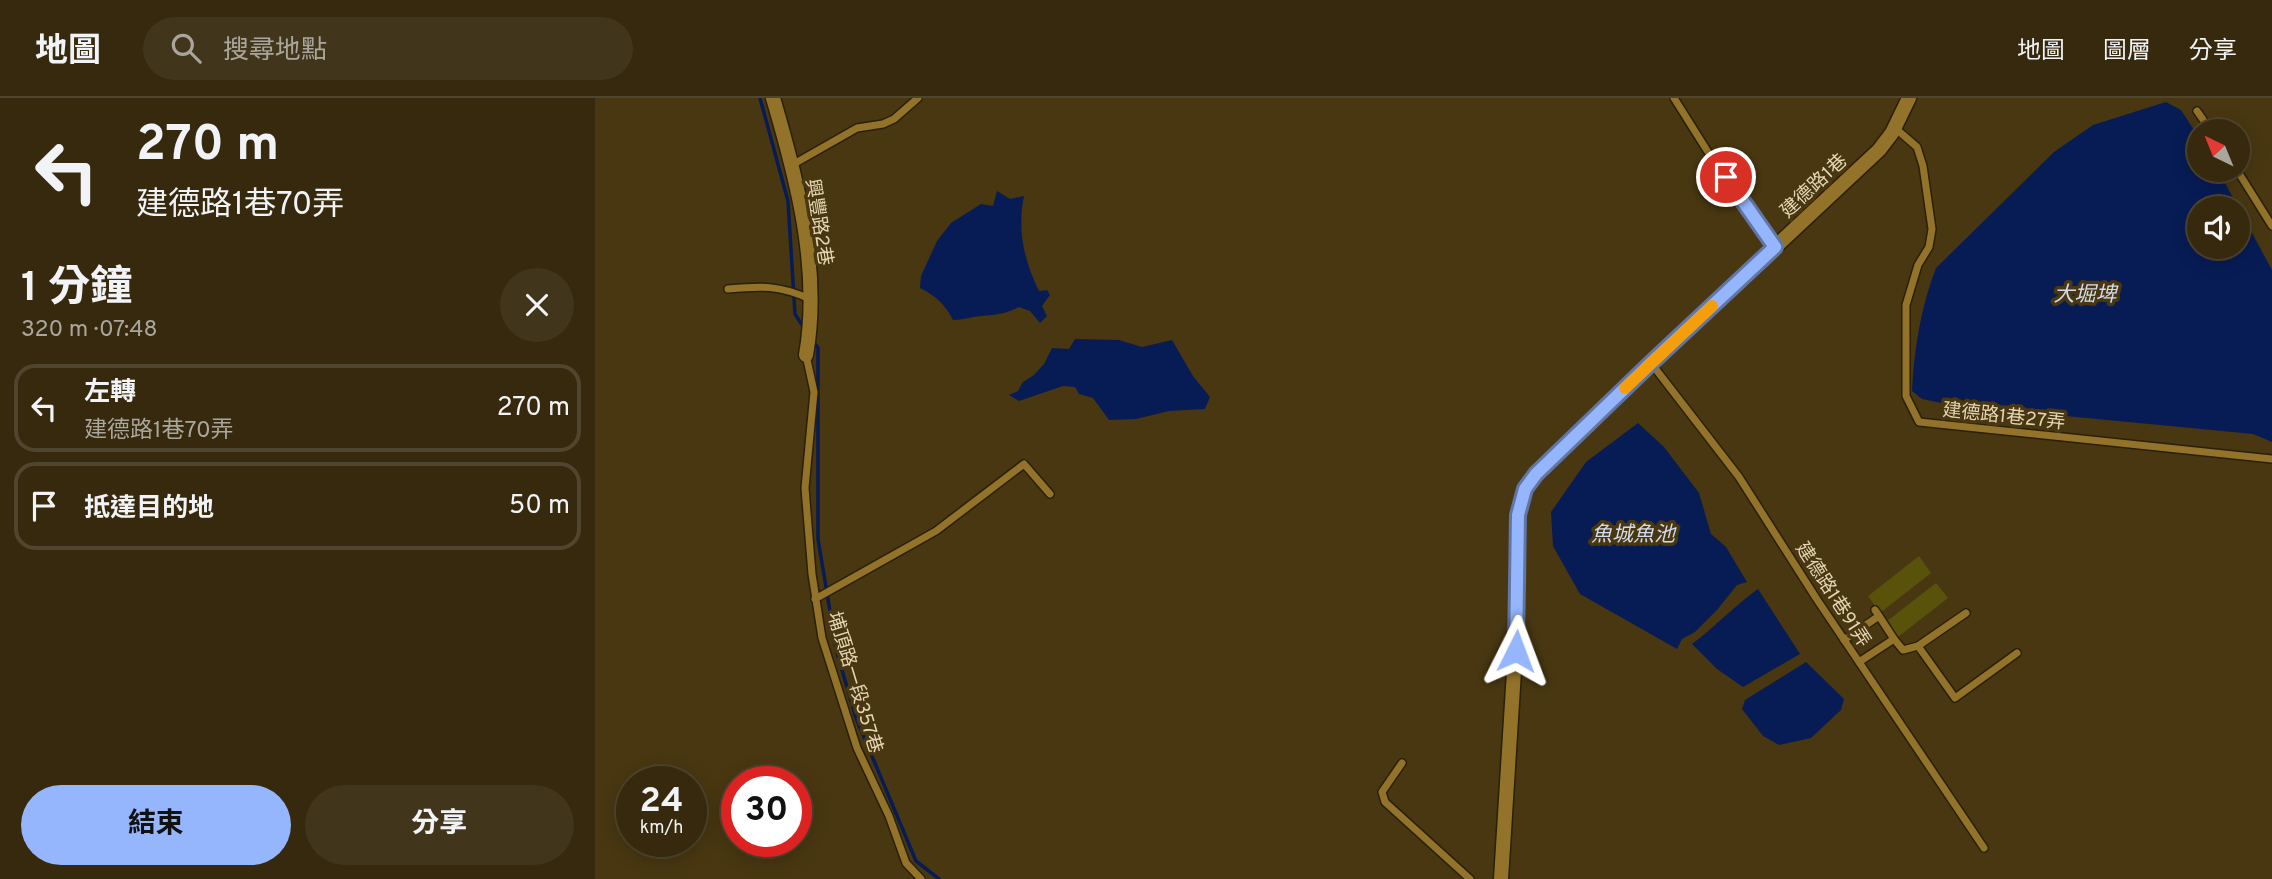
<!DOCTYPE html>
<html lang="zh-TW">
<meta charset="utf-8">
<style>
:root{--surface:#36290d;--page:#41351b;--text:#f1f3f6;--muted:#aaa69d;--line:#50452e;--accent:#95b6fd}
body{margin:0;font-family:Overpass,"Noto Sans TC",sans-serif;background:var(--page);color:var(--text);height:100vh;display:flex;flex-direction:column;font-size:26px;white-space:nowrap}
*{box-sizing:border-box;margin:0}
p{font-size:23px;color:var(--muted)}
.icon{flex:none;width:38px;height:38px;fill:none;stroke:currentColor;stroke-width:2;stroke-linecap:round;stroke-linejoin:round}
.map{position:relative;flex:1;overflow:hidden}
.panel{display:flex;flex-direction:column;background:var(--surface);width:595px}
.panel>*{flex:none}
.hud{background:#36290d;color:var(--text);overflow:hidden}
.needle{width:46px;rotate:317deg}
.buttons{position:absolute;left:1592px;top:21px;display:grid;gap:14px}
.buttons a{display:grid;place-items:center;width:63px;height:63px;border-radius:50%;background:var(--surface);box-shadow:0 4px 18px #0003,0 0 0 2px var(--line);font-size:35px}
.speed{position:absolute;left:21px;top:668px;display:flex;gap:14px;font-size:35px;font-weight:700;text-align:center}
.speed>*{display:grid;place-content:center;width:91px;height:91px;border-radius:50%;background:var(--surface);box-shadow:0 4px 18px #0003,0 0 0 2px var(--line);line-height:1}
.speed small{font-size:18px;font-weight:400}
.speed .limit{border:10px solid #d22;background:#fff;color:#111}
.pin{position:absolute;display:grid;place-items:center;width:60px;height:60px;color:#fff;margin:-30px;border:4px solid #fff;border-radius:50%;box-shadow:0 2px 7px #0007}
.me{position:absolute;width:77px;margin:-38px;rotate:3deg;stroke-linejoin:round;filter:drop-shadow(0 0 5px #0008)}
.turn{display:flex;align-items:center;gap:24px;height:147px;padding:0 21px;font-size:32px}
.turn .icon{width:91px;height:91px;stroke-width:2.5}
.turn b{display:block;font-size:49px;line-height:60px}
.round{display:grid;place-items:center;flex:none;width:74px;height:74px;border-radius:37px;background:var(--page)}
.summary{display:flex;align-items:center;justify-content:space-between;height:119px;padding:0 21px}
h1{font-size:42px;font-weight:700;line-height:52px}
.primary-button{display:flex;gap:14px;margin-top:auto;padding:14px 21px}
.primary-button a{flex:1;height:80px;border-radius:42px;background:var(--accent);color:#111;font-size:28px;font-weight:700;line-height:80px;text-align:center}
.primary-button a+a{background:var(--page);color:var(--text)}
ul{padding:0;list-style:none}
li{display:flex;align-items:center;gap:21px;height:88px;margin:0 14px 10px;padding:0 7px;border:4px solid var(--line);border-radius:21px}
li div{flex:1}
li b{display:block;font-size:26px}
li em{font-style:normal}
header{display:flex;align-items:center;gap:42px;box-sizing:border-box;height:98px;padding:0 35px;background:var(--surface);border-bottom:2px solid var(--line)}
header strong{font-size:33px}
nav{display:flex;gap:38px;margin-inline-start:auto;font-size:24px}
.search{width:490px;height:63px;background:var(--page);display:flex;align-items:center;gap:18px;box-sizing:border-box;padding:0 24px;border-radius:38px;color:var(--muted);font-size:26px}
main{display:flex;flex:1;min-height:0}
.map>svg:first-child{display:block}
.water{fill:#071c55;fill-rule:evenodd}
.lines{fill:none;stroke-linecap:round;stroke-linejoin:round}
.stream{stroke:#071c55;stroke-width:3.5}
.building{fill:#58520b}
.lane-casing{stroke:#2a2009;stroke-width:10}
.street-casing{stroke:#2a2009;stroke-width:17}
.lane{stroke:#93732a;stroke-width:7}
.street{stroke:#93732a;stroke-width:14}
.route-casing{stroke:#6176a4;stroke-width:18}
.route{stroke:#95b6fd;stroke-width:12}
.slow{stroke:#f59e0b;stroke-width:12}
.labels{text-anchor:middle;stroke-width:7;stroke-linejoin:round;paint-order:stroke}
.street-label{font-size:19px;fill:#e6d5b3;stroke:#483711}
.water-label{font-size:21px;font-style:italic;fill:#d3dcef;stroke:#483711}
</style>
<header>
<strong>地圖</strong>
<div class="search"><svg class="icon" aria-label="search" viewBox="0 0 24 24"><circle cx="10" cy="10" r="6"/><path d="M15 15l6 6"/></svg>搜尋地點</div>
<nav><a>地圖</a><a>圖層</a><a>分享</a></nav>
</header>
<main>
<section class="panel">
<div class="hud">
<div class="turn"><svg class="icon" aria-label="left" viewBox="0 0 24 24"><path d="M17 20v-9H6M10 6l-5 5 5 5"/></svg><div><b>270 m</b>建德路1巷70弄</div></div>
</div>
<div class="summary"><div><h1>1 分鐘</h1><p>320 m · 07:48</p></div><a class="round"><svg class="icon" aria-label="close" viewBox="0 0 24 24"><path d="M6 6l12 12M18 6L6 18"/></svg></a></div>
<ul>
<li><svg class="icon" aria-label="left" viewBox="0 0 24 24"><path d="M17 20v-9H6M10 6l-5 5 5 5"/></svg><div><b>左轉</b><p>建德路1巷70弄</p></div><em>270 m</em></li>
<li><svg class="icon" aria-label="arrive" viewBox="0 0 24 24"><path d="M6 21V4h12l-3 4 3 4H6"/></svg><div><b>抵達目的地</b></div><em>50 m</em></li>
</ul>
<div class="primary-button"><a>結束</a><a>分享</a></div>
</section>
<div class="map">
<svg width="1677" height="781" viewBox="0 0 1677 781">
<rect width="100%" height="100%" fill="#483711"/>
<g class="water">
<path d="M1571,4L1586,12L1605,41V72H1623L1677,172V344L1658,336L1356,307L1327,301L1317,293C1319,252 1326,208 1341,170L1459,54L1498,27ZM1605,110H1643V149H1605Z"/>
<path d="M402,93L415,101L429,98C422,133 429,162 444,193L452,192L455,197L447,208L452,218L445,225L435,213L424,209C407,217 403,216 386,218C375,219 368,222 358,222C350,206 341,198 325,190L326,178L342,143L356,125L386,106L398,108Z"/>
<polygon points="480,241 524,242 547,249 577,242 598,278 615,299 610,311 574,313 541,321 514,322 498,300 484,296 480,289 468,288 424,303 414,297 423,293 428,284 439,277 449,266 457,250 474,251"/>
<polygon points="1043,325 1069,349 1104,395 1116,436 1131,449 1152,484 1142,487 1122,512 1100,534 1087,541 1082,551 985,496 958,448 956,414 991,364"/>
<path d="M1163,491L1205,556L1148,589L1122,571L1097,546C1120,529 1139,508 1163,491Z"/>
<polygon points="1211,564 1249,601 1246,612 1216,640 1184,647 1168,638 1147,611 1150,602"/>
</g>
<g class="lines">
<g class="stream">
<polyline points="165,0 193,103 200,216 209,230"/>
<polyline points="217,242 223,250 223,441 242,555 261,620 321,763 344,781"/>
</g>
</g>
<g class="building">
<polygon points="1324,458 1336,475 1285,515 1273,498"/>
<polygon points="1341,485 1353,500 1299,542 1287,527"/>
</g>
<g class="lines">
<defs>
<g id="lane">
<polyline points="1079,0 1118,62 1180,149"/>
<polyline points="1602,13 1616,33"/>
<polyline points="1300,30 1322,49 1328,68 1337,131 1334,149 1323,167 1311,207 1311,298 1324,324 1677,361"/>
<polyline points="197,67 262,30 288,26 299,21 323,0"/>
<polyline points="1642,72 1677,128"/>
<path d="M133,191C166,188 184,187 215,201"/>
<polyline points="211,257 219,294 210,390 217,476 227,540 262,650 294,718 311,765 326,781"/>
<polyline points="1056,265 1144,379 1221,500 1389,750"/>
<polyline points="220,501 341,433 429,366 455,396"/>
<polyline points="1284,518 1299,541"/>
<polyline points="1249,542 1284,518 1280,512"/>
<polyline points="1323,548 1360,600 1422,555"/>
<polyline points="1264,564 1299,541 1308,552 1323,548 1371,515"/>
<polyline points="807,665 787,694 790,704 875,781"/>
</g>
<g id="street">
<path d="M178,0C202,81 226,172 211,257"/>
<polyline points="906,781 922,525 923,417 930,392 941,376 1056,265 1284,52 1297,35 1314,0"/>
</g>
</defs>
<use href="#lane" class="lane-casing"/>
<use href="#street" class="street-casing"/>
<use href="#lane" class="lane"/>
<use href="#street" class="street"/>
</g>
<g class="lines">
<defs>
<polyline id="route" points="921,553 923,417 930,391 941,376 1056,265 1180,149 1131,79"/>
</defs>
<use href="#route" class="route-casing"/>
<use href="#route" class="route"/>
<polyline class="slow" points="1030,290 1117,208"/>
</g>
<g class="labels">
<g class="street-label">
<text transform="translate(1218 87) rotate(-43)" y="7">建德路1巷</text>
<text transform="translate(225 124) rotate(81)" y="7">興豐路2巷</text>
<text transform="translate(1409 317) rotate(6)" y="7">建德路1巷27弄</text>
<text transform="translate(1239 496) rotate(57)" y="7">建德路1巷91弄</text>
<text transform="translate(261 584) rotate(73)" y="7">埔頂路一段357巷</text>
</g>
<g class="water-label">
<text x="1490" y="203">大堀埤</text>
<text x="1038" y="443">魚城魚池</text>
</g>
</g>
</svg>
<div class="buttons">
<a><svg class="needle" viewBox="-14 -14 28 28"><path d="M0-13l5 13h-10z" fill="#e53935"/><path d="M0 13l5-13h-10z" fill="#aaa69d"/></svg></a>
<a><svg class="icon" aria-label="sound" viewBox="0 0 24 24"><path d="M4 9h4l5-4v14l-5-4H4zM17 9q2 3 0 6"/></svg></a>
</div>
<div class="speed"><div>24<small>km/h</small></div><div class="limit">30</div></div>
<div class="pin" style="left:1131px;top:79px;background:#d93025"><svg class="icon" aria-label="arrive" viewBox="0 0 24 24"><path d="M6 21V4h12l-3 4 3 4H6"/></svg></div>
<svg class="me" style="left:921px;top:553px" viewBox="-20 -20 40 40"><path d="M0-17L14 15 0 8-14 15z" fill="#95b6fd" stroke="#fff" stroke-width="4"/></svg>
</div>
</main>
